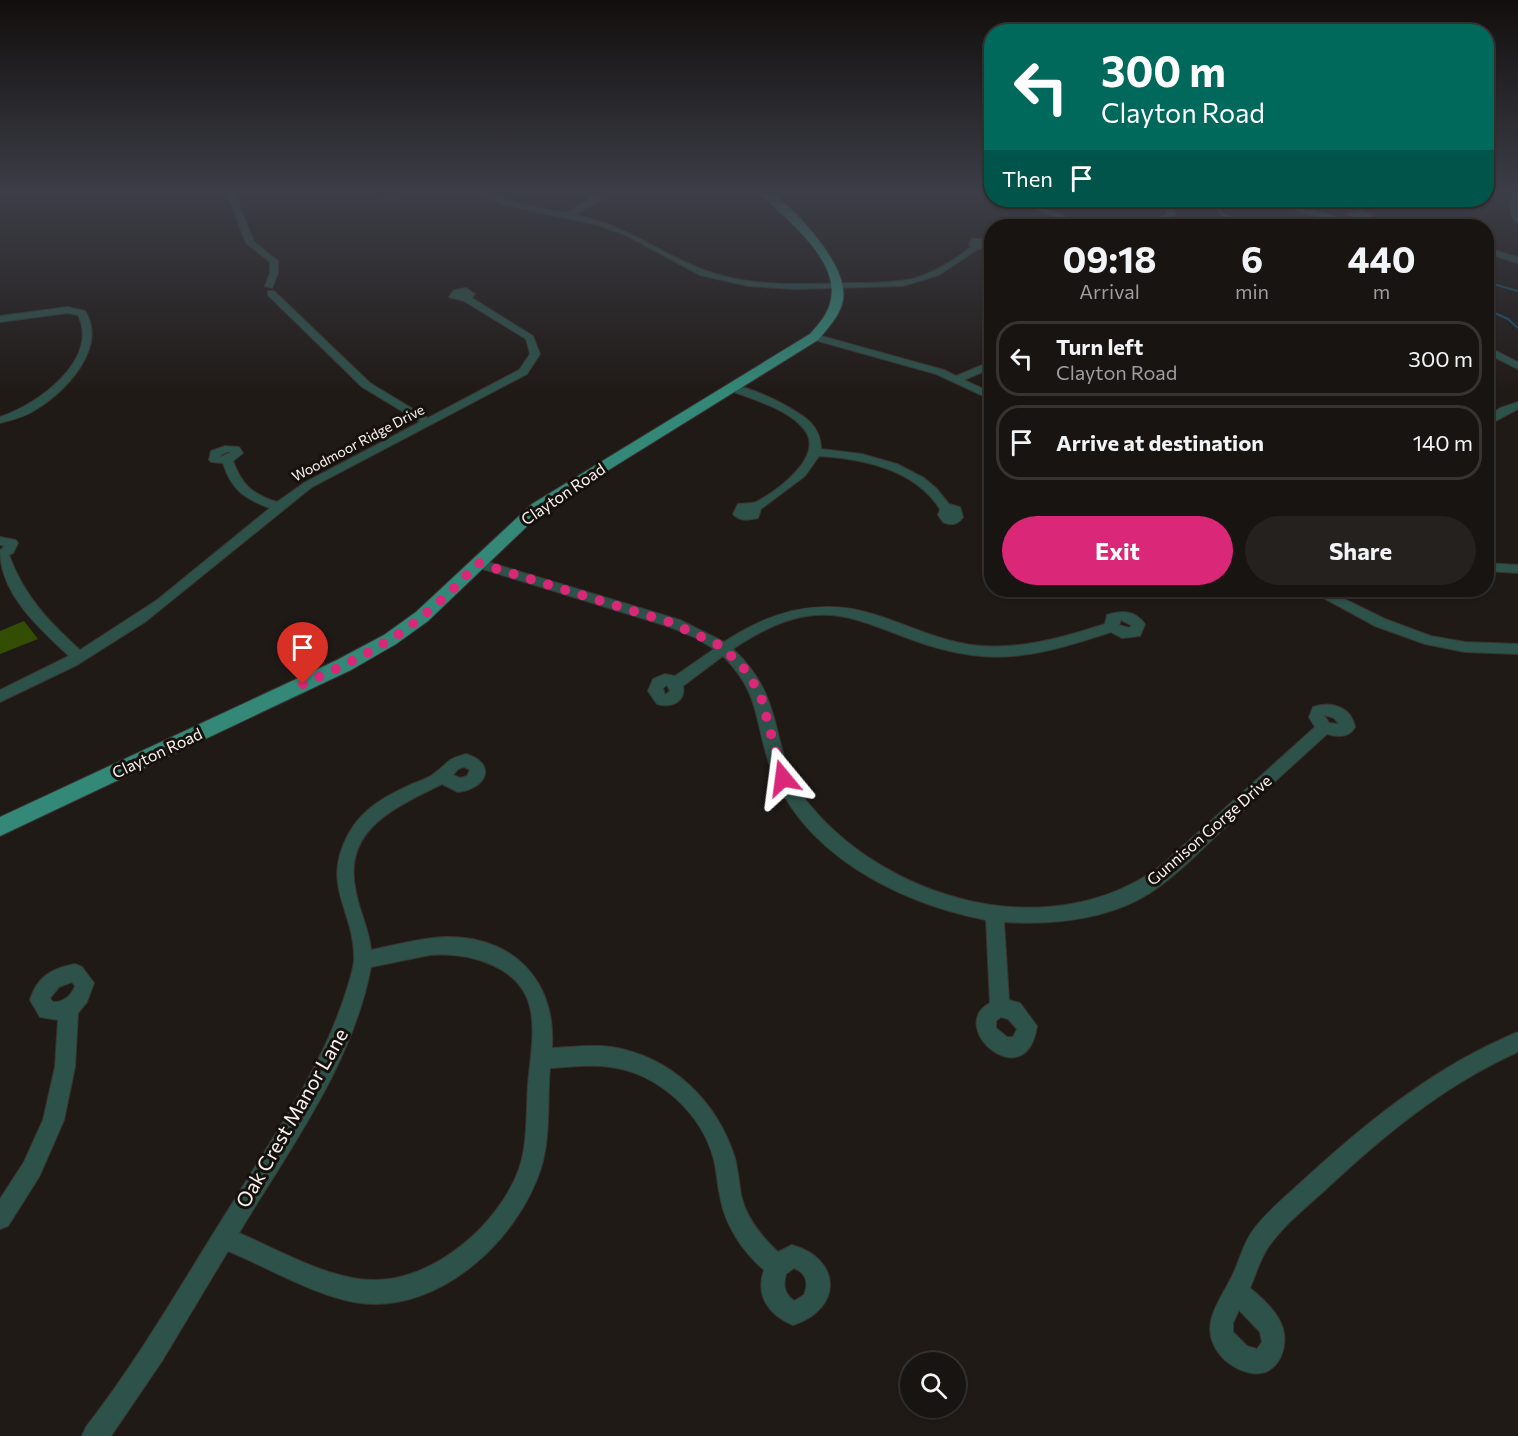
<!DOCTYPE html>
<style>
:root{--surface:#181411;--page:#25211f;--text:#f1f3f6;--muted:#9f9e9f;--line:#363331;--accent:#db2777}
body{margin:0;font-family:Commissioner,sans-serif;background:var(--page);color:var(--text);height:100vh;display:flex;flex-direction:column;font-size:22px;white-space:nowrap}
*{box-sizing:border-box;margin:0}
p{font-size:20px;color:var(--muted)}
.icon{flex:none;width:33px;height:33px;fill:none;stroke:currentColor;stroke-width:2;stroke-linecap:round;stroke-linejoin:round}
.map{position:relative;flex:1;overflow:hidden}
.sheet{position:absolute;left:984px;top:219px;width:510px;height:378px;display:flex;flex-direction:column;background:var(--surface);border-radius:24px;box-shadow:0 2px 4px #0004,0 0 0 2px var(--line)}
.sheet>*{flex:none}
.guide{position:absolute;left:984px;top:24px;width:510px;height:183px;border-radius:24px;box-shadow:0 2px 4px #0004,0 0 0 2px var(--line);background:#00695c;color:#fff;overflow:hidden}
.buttons{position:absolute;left:900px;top:1352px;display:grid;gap:12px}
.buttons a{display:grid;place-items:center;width:66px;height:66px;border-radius:50%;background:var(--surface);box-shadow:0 2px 4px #0004,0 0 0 2px var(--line);font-size:30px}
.pin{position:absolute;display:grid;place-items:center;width:51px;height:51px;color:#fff;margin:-62px -26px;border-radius:50% 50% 50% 0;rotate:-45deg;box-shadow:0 0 6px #0007}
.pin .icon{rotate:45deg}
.me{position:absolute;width:66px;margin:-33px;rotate:344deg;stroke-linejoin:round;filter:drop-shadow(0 0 4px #0008)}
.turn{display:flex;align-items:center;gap:21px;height:126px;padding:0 18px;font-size:27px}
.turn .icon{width:78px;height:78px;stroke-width:2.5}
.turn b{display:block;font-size:42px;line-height:51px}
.then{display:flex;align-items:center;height:57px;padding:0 18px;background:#0003;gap:12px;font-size:22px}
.eta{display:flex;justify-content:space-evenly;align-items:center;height:102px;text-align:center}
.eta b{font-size:36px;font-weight:700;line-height:42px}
.primary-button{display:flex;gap:12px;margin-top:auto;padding:12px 18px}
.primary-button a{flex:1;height:69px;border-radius:36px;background:var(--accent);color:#fff;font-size:24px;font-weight:700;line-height:69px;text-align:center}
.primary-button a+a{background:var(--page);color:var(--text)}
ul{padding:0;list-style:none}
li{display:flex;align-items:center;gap:18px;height:75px;margin:0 12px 9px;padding:0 6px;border:3px solid var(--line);border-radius:24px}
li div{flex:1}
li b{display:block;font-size:22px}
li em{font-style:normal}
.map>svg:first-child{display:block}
.forest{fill:#334d03}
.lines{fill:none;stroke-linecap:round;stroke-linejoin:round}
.stream{stroke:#175474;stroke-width:2}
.minor-casing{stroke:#3a3431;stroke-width:2}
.major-casing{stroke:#3a3431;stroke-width:2}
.minor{fill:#2d524a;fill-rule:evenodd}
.major{fill:#348878;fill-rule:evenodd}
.route{stroke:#db2777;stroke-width:10;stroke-dasharray:0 18}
.labels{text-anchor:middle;stroke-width:6;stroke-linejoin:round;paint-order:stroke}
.far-street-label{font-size:14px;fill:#f8f3f1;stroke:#17110e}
.street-label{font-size:16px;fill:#f8f3f1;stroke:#17110e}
.near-street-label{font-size:20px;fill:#f8f3f1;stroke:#17110e}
</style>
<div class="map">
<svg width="1518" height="1436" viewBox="0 0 1518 1436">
<rect width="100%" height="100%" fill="#201a17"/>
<polygon class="forest" points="24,621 38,639 0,654 0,631"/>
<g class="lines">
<g class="stream">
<polyline points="1211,200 1222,214 1252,226"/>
<polyline points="1486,282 1518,291"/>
<polyline points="1486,309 1508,319 1518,328"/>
</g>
<defs>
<g id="minor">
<polygon points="226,191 234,191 254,242 278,261 278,273 272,288 265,286 270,273 270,262 246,243"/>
<path d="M474,191H484L523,205L566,213C582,203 597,191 617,191L574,215C628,225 656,252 704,270C750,288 804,284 853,283C872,283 892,283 912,279C934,273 953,261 971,247L969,244L972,239H986L992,247L978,249L939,275L903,286L795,289L748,286L700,275L625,235L598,225L504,205Z"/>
<path d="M1512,191H1518V224C1507,217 1511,203 1512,191Z"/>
<polygon points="386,192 405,195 396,200 383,199"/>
<polygon points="1012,200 1022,200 1089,226 1079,226"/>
<polygon points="1156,200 1163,200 1174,208 1175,215 1154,226 1145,226 1167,214 1167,211"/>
<polygon points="1297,204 1314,205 1312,210 1364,226 1353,226 1297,211 1293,206"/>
<polygon points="1361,210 1373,216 1362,220 1348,214"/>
<polygon points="1436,222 1450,224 1451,226 1427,226"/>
<polygon points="1486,248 1518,257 1518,263 1486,253"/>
<path d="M466,288L475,294L472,298L533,336L540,354L527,374L312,487L145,622L77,665L0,702V690L69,656C39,628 0,594 0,550L5,546L0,545V537L16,540L18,543L13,553L9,555C24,596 49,622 80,650L157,600L270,508C244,499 231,489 223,463L211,462L209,460L211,451L225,446L239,447L243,453L233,461C242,485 252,494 277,502L304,483L420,422L362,387L268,295V291H274L370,383L428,418L519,370L530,354L526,339L464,301L449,297L454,290ZM227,452H231L221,457V455Z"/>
<path d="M68,307L85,311C108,347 66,392 35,410C25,417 12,420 0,423V417C37,405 100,360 78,315L68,313L0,322V316Z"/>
<polygon points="814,334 944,370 956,376 992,361 992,368 964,380 992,393 992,400 936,374 811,339 809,337"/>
<polygon points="1486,346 1518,362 1518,369 1486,353"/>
<path d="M729,386C747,383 798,410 811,423C818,431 821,439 821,449L862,454L897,464L924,478L936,488L949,504L960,507L963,517C958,525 951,526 943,522L938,515L940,509C914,469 864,459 819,456L805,476L761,509L758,518C749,520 740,522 733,514L738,504C743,503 751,504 756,502C777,491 826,456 804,429C787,408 753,400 729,390Z"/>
<polygon points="1518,402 1518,409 1486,426 1486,418 1500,408"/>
<path d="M478,559L680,620L724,642C772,610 823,596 879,616C910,626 938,640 971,645C1016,651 1062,638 1105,624L1107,615C1122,610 1135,610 1145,624L1140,636L1122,638L1111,632C1066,647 1019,662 971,655C869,640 840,576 733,649C750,665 763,683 770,705C781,736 782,768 802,795C881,901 1053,949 1163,864L1315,727L1309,717L1313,707C1330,701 1351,706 1355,727C1349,738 1337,737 1327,734C1291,767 1254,800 1219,833C1197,854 1176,876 1150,893C1107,920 1053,925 1004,922L1009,1000L1020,1003L1037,1026C1026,1098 945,1027 990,1003L986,920C899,903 800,854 769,763C754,718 760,693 723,656L683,686C686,703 670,708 657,704L648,691L653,679L665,674L675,676L714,649L696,638L670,627L473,566L472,563ZM1121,620L1131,625L1130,628L1119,625ZM667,685L670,691L665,695L663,688ZM1324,715L1334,718L1339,724L1329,723ZM1001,1017L1008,1019L1017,1029L1013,1037H1007L996,1028V1021Z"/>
<polygon points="1486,563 1518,565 1518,573 1486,571"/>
<polygon points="1309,590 1326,590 1385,619 1431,636 1465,642 1518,644 1518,654 1465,652 1425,644 1375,626"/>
<path d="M466,754C498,764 486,789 458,792L442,784C399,806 344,827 355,887C358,909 369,928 371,950C396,945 420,938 445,937C513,936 556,980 552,1048C572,1047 592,1044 612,1047C672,1057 717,1101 735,1158C738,1170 739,1183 741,1195C746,1218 761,1236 778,1252L792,1245C842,1259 843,1309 793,1325C769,1315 755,1296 764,1270C742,1251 725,1225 720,1196C717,1184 717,1172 714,1160C702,1113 658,1073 610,1067C590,1064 570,1067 550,1068C547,1100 551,1136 541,1168C518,1240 440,1313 360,1303C319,1298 267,1267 228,1251L162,1361L111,1436H82L86,1427C142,1355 186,1276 235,1199C276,1132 322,1068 346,992C349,982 353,971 354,961C356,911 319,887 349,833C363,808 386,796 412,784C419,781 430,778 436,772C451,761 445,760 466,754ZM464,767L470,770L467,776L460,778L453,775L458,769ZM430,955C469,952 524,966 531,1012C535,1036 530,1060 528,1084C526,1112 528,1143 519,1169C499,1224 435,1280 375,1280C332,1281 279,1250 239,1233C289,1149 352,1066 371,967ZM794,1268C806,1273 809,1283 804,1295L794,1301C784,1293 783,1286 786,1274Z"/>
<path d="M75,964L82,967L94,983L87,1002L78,1013L75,1067L64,1120L39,1177L8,1226L0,1229V1199L24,1162L43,1120L55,1067L58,1020L40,1017L30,1000C37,977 52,968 75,964ZM72,982L75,986C71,996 64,1002 53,1002L50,998L59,987Z"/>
<path d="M1518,1032V1052C1444,1085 1383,1136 1324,1191C1305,1208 1284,1225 1269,1246C1260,1259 1256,1274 1250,1288C1272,1306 1293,1327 1281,1356C1278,1364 1270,1372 1261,1373C1246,1376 1226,1364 1218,1352C1200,1326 1217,1305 1229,1282C1239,1265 1242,1244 1254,1229C1270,1208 1291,1192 1309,1175C1373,1117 1438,1065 1518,1032ZM1239,1310L1260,1332L1262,1342L1257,1349L1247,1346L1233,1332V1323Z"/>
</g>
<path id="major" d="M758,191H769C796,209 849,266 843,300C840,316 828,328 818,340L544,510L428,621L396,644L351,670L0,836V817L337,660L384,635L416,612L532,504L810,334C819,324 829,313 831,299C839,258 783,217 758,191Z"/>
</defs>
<use href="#minor" class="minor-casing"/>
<use href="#major" class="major-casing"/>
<use href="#minor" class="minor"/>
<use href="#major" class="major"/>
</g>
<linearGradient id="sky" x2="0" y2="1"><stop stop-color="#120e0d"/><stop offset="0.49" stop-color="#3c3e47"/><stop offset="1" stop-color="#3c3e47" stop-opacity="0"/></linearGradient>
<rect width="1518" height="392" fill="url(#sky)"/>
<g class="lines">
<path class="route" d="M303,684C348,664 394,642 431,609C448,595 463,579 478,563L669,622L717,644L741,664L760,693L783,778"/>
</g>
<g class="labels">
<g class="far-street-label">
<text transform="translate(358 443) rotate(-28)" y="5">Woodmoor Ridge Drive</text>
</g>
<g class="street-label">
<text transform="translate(563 494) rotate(-34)" y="6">Clayton Road</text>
<text transform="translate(157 753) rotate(-25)" y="6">Clayton Road</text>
<text transform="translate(1209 830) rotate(-41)" y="6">Gunnison Gorge Drive</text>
</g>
<g class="near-street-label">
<text transform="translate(292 1118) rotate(-60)" y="7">Oak Crest Manor Lane</text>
</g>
</g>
</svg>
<div class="buttons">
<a><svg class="icon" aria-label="search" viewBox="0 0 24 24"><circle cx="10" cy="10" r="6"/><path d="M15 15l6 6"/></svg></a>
</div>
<div class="pin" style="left:303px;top:684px;background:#d93025"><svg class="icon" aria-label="arrive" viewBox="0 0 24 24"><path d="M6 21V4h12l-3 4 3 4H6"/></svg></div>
<svg class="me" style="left:783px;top:778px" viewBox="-20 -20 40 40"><path d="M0-17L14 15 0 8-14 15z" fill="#db2777" stroke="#fff" stroke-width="4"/></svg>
<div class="guide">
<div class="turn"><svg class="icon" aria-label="left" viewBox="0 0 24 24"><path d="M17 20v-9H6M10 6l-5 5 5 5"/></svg><div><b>300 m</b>Clayton Road</div></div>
<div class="then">Then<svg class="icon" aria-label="arrive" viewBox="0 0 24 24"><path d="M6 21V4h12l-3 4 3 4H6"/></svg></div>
</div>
<section class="sheet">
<div class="eta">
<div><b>09:18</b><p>Arrival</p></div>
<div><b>6</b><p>min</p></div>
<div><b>440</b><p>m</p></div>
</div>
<ul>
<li><svg class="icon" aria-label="left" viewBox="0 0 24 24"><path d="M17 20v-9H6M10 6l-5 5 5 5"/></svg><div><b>Turn left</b><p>Clayton Road</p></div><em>300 m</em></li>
<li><svg class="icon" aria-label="arrive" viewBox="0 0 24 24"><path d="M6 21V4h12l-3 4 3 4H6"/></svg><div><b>Arrive at destination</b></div><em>140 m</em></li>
</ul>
<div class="primary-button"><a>Exit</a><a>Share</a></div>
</section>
</div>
